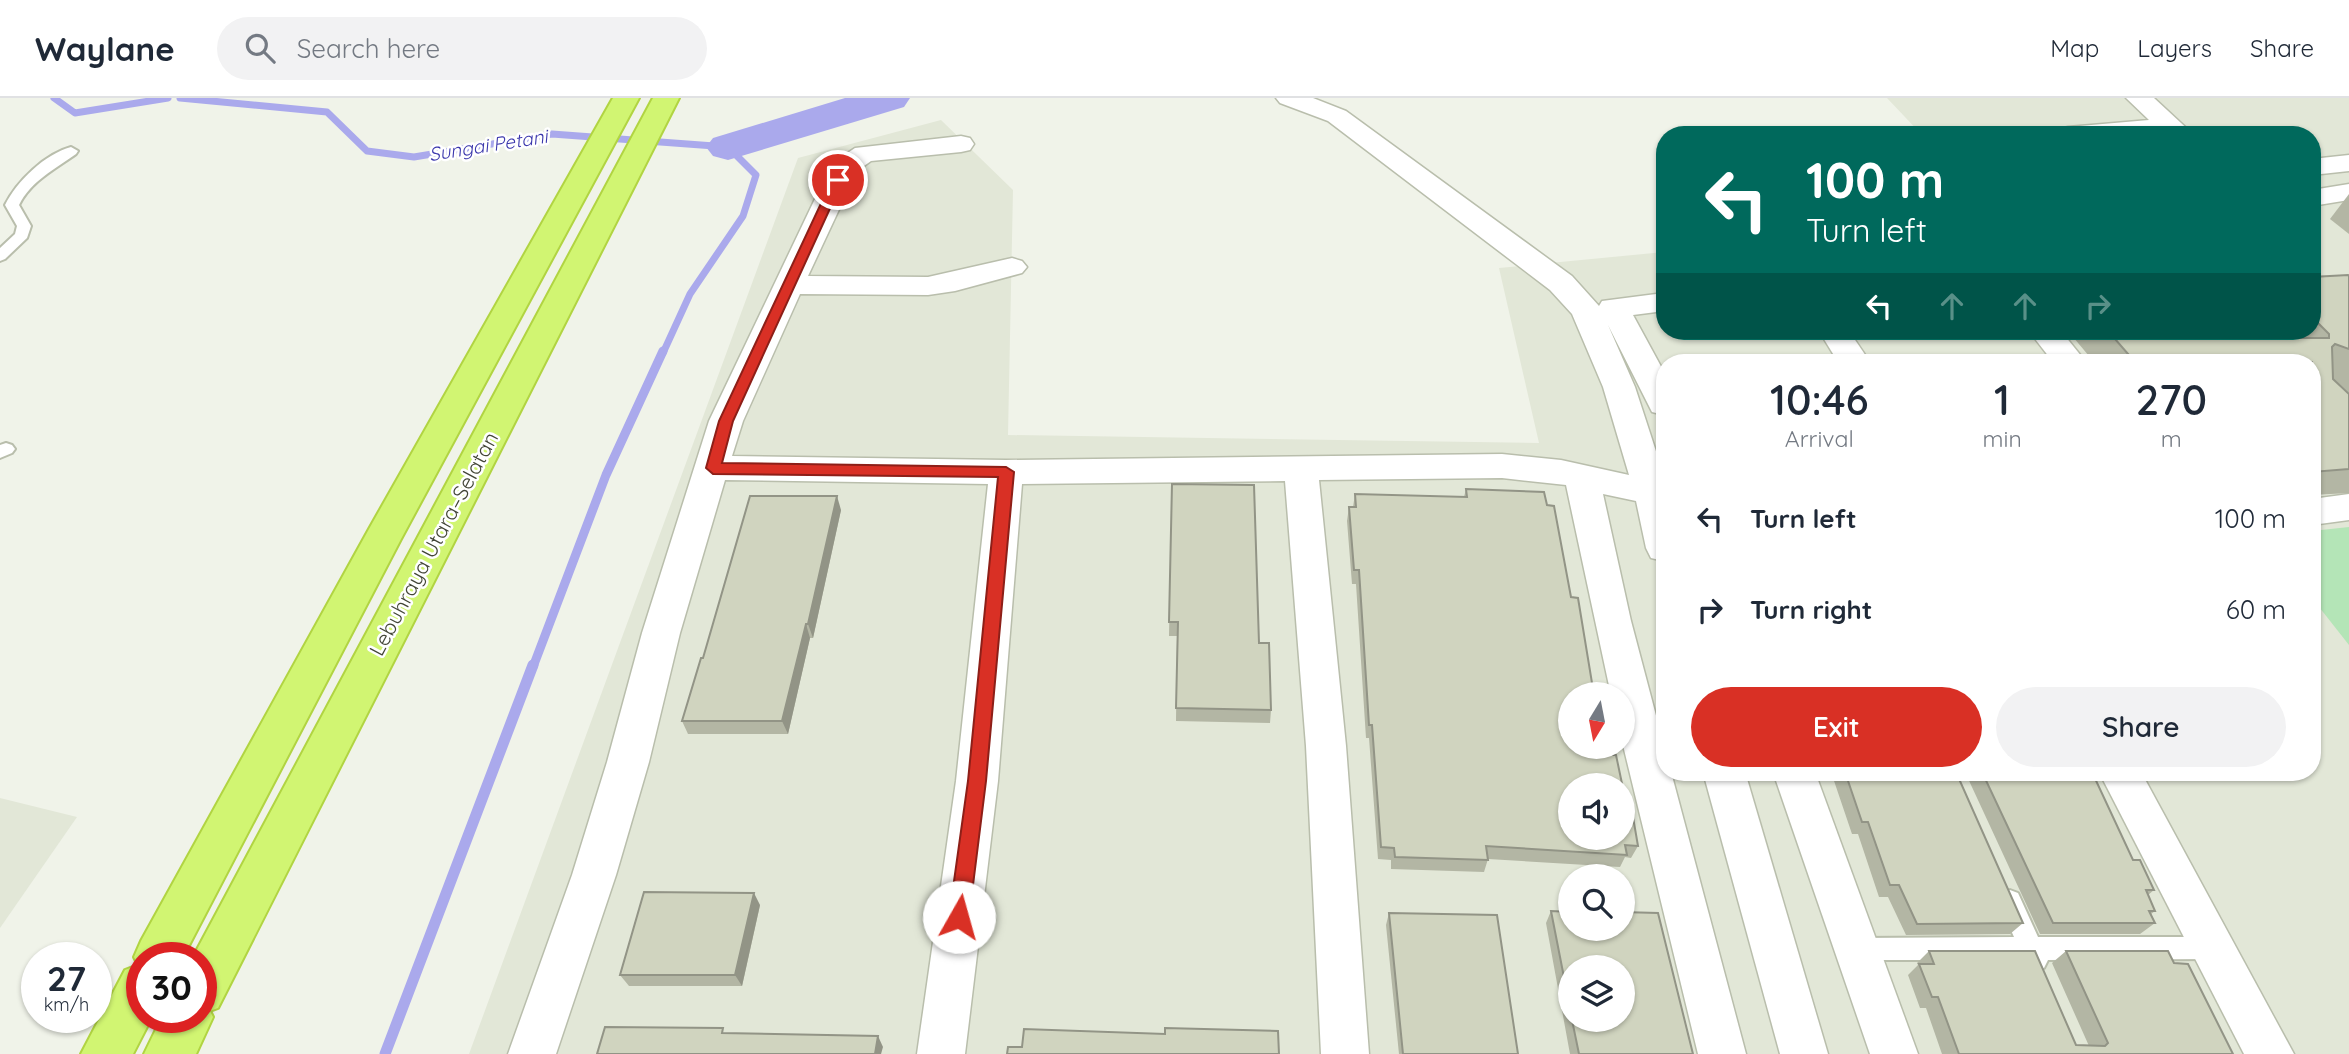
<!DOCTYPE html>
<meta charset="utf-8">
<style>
:root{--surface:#fff;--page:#f2f2f3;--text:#1f2937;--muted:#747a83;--line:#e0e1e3;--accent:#d93025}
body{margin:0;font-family:Quicksand,sans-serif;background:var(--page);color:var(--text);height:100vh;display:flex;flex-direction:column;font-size:26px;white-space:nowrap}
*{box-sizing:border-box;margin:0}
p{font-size:23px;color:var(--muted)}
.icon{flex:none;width:38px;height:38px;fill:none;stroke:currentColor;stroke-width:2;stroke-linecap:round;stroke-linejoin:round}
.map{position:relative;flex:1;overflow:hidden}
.drawer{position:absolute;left:1656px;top:256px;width:665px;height:427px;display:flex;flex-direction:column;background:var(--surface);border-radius:28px;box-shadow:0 2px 5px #0004}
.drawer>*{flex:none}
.hud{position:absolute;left:1656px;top:28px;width:665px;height:214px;border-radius:28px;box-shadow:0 2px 5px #0004;background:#00695c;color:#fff;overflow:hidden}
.needle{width:46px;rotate:190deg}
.fabs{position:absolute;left:1558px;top:584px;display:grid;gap:14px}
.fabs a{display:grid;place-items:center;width:77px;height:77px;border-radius:50%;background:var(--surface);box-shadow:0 2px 5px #0004;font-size:35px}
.speed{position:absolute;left:21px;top:844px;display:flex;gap:14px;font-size:35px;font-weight:700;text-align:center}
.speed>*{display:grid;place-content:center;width:91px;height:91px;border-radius:50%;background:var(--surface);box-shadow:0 2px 5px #0004;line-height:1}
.speed small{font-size:18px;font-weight:400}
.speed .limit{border:10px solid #d22;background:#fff;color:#111}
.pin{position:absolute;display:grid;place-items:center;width:60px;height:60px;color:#fff;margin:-30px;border:4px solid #fff;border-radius:50%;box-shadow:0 2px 7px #0007}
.me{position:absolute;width:77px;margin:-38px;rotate:7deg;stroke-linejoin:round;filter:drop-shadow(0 0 5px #0008)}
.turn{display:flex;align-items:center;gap:24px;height:147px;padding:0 35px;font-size:32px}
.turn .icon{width:91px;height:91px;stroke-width:2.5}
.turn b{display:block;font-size:49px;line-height:60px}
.lanes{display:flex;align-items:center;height:66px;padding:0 35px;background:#0003;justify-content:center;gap:35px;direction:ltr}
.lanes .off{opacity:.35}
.eta{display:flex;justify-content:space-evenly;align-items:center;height:119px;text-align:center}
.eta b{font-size:42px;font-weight:600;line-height:49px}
.primary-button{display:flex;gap:14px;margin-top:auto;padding:14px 35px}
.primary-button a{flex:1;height:80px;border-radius:42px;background:var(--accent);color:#fff;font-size:28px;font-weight:600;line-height:80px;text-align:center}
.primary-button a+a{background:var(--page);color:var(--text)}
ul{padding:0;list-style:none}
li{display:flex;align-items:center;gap:21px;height:91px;padding:0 35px}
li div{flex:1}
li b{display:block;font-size:26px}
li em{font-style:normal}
header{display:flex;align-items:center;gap:42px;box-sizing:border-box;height:98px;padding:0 35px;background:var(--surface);border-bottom:2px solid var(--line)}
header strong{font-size:33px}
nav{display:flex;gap:38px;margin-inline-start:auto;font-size:24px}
.search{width:490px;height:63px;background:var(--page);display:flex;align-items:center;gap:18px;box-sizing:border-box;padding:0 24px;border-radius:38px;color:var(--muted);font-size:26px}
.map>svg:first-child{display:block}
.residential{fill:#e2e7d7;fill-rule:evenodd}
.green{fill:#b4e5b7}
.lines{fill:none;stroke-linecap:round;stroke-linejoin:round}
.stream-far2{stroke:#aaa9ec;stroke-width:7}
.stream-far1{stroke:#aaa9ec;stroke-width:9}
.stream{stroke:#aaa9ec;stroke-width:11}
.river{fill:#aaa9ec;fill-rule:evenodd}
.service-casing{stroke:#b9beac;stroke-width:4}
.minor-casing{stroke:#b9beac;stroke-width:3}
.motorway-casing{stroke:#b1d442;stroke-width:4}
.service{fill:#fff;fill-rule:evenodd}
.minor{fill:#fff;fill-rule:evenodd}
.motorway{fill:#d1f572;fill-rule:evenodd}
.wall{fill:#b3b6a4;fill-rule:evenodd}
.shaded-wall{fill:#929486}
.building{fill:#d0d4bf;stroke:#929486;stroke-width:2;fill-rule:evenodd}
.route{fill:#d93025;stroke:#8d1f18;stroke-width:2}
.labels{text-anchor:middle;stroke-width:5;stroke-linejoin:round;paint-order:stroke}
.far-water-label{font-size:19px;font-style:italic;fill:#3a36ac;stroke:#fff}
.street-label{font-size:21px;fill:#434637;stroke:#fff}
</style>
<header>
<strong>Waylane</strong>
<div class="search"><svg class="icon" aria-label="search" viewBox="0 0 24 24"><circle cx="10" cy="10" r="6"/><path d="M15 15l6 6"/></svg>Search here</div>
<nav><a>Map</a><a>Layers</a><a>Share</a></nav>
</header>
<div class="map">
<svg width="2349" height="956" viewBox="0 0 2349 956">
<rect width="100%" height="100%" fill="#f0f3e9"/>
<g class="residential">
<path d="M1887,0H2349V956H469L798,60L941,22L1013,92L1008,337L1539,345L1499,170L1664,154V233H2312V37H1922ZM1664,264H2312V674H1664ZM1570,597H1622V649H1570ZM1570,688H1622V740H1570ZM1570,779H1622V831H1570ZM1570,870H1622V922H1570Z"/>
<polygon points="0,700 77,719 0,830"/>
</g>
<polygon class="green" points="2349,429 2349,547 2312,500 2312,433"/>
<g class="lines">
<g class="stream-far2">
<polyline points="54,0 75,15 168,0"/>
<polyline points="180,0 327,14 367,53 414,59 552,36 728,49 756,77 743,118 690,196 663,255"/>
</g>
<polyline class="stream-far1" points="533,569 606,377 663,253"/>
<polyline class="stream" points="385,956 533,567"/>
<polygon class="river" points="845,0 910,0 904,9 728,62 713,58 706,49 713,40"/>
<defs>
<g id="service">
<path d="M71,49L78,53L76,56C55,71 31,83 19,107L31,128L27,140L5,161L0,163V150L15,136L17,128L5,107C17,83 45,56 71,49Z"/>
<polygon points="6,345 12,347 15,351 12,355 0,360 0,347"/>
<polygon points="2010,792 2018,795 2038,839 2214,839 2222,842 2226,850 2222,858 2214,861 2048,862 2044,870 2036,873 2028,870 2024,862 1858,862 1850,859 1846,851 1850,843 1858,840 2014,839 1998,803 2002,795"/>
</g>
<g id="minor">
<polygon points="1276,0 1313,0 1346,13 1572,178 1599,208 1602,203 1664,195 1664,213 1633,217 1664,274 1664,317 1652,314 1608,227 1635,289 1664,378 1664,463 1651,460 1646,450 1636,403 1603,396 1631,523 1664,648 1664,674 1671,674 1746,956 1698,956 1622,643 1622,597 1611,597 1566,387 1502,380 1319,382 1346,648 1369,956 1321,956 1306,648 1285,383 1022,386 998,683 965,956 917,956 956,683 988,386 725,382 680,535 649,664 616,777 556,956 508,956 572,777 607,664 642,535 709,323 824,82 837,62 855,50 961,38 970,40 974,46 970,52 961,54 871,63 857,73 808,178 928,179 1012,160 1022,163 1027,169 1022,175 955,193 928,197 800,196 743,323 732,358 1006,362 1502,356 1561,362 1629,377 1603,289 1572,216 1550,192 1328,23 1280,5"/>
<polygon points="2126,0 2154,0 2194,37 2055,37 2059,31 2068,29 2149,22"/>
<polygon points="2349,57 2349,73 2312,77 2312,61"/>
<polygon points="2349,86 2349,102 2312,108 2312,92"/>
<polygon points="1819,233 1849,233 1870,264 1838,264"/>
<polygon points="2029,233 2061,233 2086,264 2053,264"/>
<polygon points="2349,396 2349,422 2312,427 2312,401"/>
<polygon points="1703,674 1745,674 1828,956 1780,956"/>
<polygon points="1773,674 1815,674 1918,956 1870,956"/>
<polygon points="2099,674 2141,674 2294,956 2244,956"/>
</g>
<g id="motorway">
<polygon points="613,0 639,0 401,441 183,859 142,859 142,919 152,919 133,956 81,956 125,872 138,867 134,859 141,843 369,431"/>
<polygon points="653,0 679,0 218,910 210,913 213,919 196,956 144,956 162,919 201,919 201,859 193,859"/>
</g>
</defs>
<use href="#service" class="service-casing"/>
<use href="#minor" class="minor-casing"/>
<use href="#motorway" class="motorway-casing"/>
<use href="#service" class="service"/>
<use href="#minor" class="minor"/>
<use href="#motorway" class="motorway"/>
</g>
<g class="wall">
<polygon points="2349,96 2349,136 2330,121"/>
<polygon points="2349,178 2349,395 2312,397 2312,264 2094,264 2068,233 2312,233 2312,179"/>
<polygon points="1172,386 1259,545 1271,612 1270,625 1176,623 1177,538 1169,538"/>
<polygon points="1466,391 1547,407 1571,499 1594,597 1638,748 1631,760 1625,759 1620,769 1488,761 1484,774 1391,771 1391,762 1378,761 1369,640 1366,640 1356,486 1352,486 1347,423 1349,409 1353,409 1355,396 1464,399"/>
<polygon points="841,412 813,540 810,540 788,636 688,636 682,623 703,560"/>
<polygon points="1831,674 1956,674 2023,825 2010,836 1906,837 1888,799 1879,799 1858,736 1852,736"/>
<polygon points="1965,674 2092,674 2133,762 2154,792 2148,797 2155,813 2151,816 2155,825 2140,836 2040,836"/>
<polygon points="760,807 742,888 629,888 620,877"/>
<path d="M1551,813L1693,956H1570L1546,825ZM1570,870L1622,922H1570Z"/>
<polygon points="1389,815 1518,956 1399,956 1386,827"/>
<polygon points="1929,853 2076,947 2089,948 2052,865 2066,853 2174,865 2233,956 1942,956 1926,910 1920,910 1908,877 1918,867 1917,865"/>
</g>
<g class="shaded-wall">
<polygon points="837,398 841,412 813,540 808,526"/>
<polygon points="806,526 810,540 788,636 782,623"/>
<polygon points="754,795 760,807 742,888 735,877"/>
<polygon points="878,938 883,949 881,956 875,956"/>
</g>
<g class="building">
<polygon points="2348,177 2349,178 2349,251 2335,246 2332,249 2333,281 2349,296 2349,371 2312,374 2312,264 2135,264 2108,233 2284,233 2291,240 2329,240 2329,236 2312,219 2312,179"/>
<polygon points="1172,386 1254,387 1259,545 1269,545 1271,612 1176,610 1178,524 1169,524"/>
<path d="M1466,391L1544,394L1547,407L1554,408L1571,499L1578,500L1594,597H1570V649H1611L1613,657H1616L1629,719H1633L1638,748L1625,747L1627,757L1486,748L1488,762L1395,759L1394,750L1381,749L1372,627H1369L1359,472H1354L1349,409H1356L1355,396L1467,399ZM1570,688H1622V740H1570Z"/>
<polygon points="750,398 837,398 808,526 806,526 782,623 682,623 701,560 703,560"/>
<polygon points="1845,674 1956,674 2023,825 1917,826 1899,787 1890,787 1868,724 1862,724"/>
<polygon points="1982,674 2092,674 2133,762 2140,762 2154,792 2146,792 2155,813 2149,813 2155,825 2053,825"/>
<polygon points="644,794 754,795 735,877 620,877"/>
<polygon points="1551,813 1570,814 1570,831 1622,831 1622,814 1658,815 1693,956 1579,956 1572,922 1622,922 1622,870 1570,870 1570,910"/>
<polygon points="1389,815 1497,817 1518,956 1403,956"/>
<polygon points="1929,853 2035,853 2076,947 2105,948 2108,945 2066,853 2168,853 2174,865 2188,866 2233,956 1959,956 1938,899 1932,899 1919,866 1934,866"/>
<polygon points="605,929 723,930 722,935 878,938 875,956 597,956"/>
<polygon points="1165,930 1278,933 1279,956 1007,956 1008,949 1022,949 1024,931 1165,936"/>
</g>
<polygon class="route" points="838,78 843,82 733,323 722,365 1006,369 1014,374 986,683 969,819 966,826 959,828 952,826 949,819 968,683 998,379 713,376 706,370 719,323 832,82"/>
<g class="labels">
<g class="far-water-label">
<text transform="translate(488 47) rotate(-9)" y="7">Sungai Petani</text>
</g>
<g class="street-label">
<text transform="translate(434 446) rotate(-62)" y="7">Lebuhraya Utara–Selatan</text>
</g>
</g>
</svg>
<div class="fabs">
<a><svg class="needle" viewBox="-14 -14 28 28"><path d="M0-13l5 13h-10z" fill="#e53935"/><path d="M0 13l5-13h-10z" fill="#747a83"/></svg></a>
<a><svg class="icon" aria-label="sound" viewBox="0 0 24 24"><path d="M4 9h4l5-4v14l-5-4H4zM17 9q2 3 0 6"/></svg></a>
<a><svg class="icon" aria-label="search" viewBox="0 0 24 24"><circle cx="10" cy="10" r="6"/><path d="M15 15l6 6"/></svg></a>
<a><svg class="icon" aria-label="layers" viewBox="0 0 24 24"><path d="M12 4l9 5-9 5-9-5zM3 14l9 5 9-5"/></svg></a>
</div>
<div class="speed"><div>27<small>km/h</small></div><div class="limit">30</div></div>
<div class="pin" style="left:838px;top:82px;background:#d93025"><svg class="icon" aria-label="arrive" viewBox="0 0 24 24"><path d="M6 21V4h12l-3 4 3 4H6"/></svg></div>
<svg class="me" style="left:959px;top:819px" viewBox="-20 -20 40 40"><circle r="19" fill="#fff"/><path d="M0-13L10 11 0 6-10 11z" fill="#d93025"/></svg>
<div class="hud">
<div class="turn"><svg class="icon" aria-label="left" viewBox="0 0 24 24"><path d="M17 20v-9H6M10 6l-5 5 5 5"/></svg><div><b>100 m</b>Turn left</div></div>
<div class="lanes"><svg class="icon" aria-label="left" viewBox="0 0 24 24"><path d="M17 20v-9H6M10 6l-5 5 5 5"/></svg><svg class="icon off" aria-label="ahead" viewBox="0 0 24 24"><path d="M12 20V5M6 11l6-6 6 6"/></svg><svg class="icon off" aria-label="ahead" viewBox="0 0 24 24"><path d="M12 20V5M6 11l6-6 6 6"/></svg><svg class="icon off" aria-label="right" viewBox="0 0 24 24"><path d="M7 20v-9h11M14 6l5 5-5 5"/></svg></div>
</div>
<section class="drawer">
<div class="eta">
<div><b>10:46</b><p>Arrival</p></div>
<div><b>1</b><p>min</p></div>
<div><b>270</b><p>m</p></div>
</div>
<ul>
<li><svg class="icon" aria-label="left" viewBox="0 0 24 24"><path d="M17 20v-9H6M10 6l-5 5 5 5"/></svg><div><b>Turn left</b></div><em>100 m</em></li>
<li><svg class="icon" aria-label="right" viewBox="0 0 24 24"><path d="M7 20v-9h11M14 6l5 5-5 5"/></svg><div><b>Turn right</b></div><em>60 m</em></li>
</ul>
<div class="primary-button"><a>Exit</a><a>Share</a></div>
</section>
</div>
